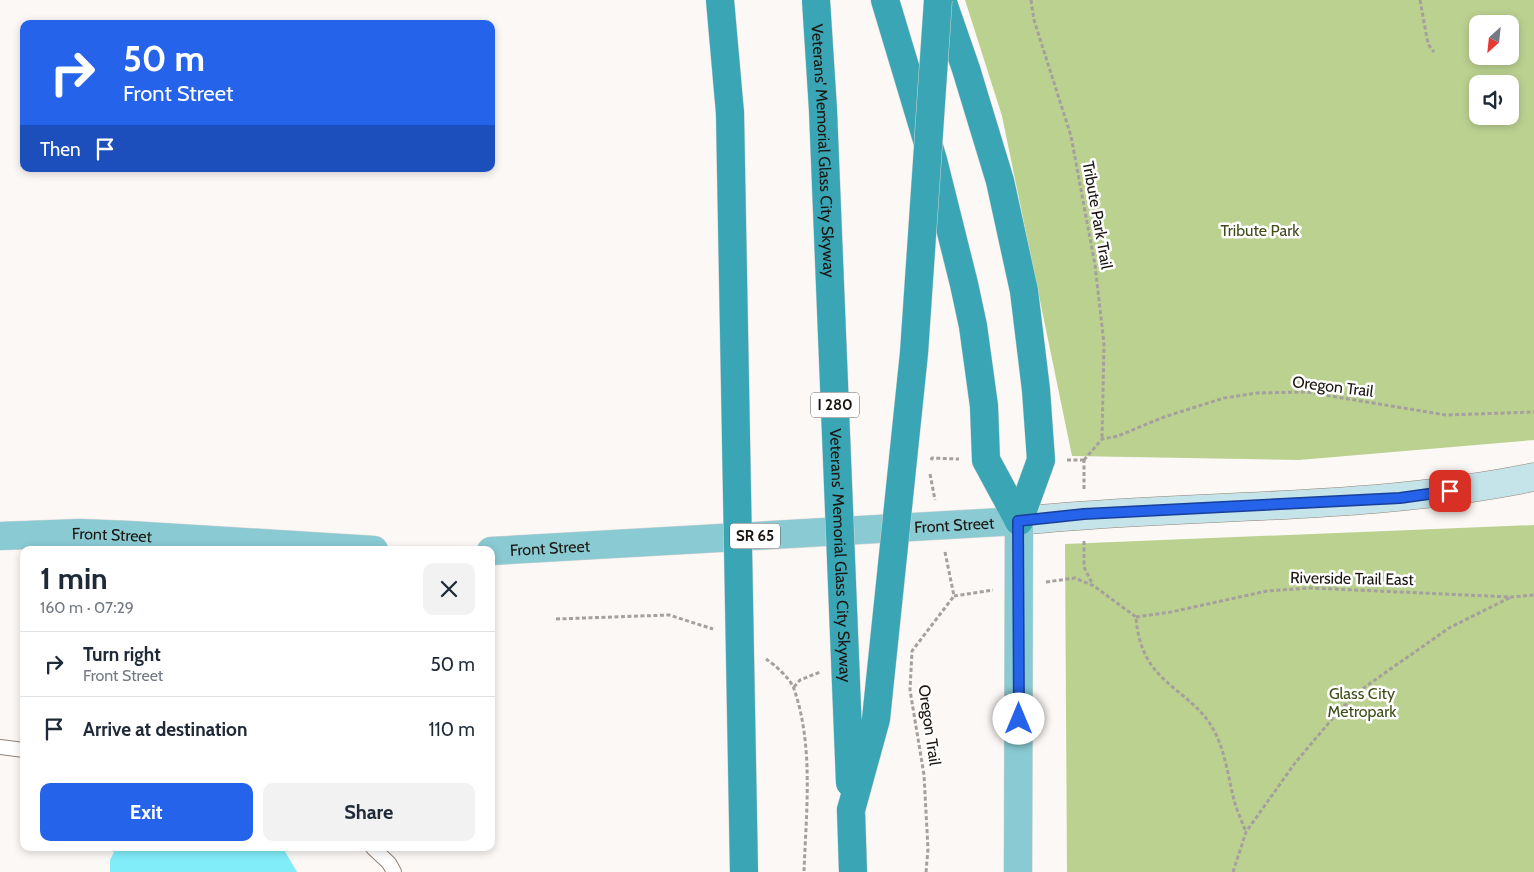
<!DOCTYPE html>
<meta charset="utf-8">
<style>
:root{--surface:#fff;--page:#f2f2f3;--text:#1f2937;--muted:#747a83;--line:#e0e1e3;--accent:#2563eb}
body{margin:0;font-family:Cabin,sans-serif;background:var(--page);color:var(--text);height:100vh;display:flex;flex-direction:column;font-size:19px;white-space:nowrap}
*{box-sizing:border-box;margin:0}
p{font-size:16px;color:var(--muted)}
.icon{flex:none;width:28px;height:28px;fill:none;stroke:currentColor;stroke-width:2;stroke-linecap:round;stroke-linejoin:round}
.map{position:relative;flex:1;overflow:hidden}
.side{position:absolute;left:20px;top:546px;width:475px;height:305px;display:flex;flex-direction:column;background:var(--surface);border-radius:10px;box-shadow:0 2px 8px #0003}
.side>*{flex:none}
.hud{position:absolute;left:20px;top:20px;width:475px;height:152px;border-radius:10px;box-shadow:0 2px 8px #0003;background:#2563eb;color:#fff;overflow:hidden}
.needle{width:32px;rotate:207deg}
.controls{position:absolute;left:1469px;top:15px;display:grid;gap:10px}
.controls a{display:grid;place-items:center;width:50px;height:50px;border-radius:10px;background:var(--surface);box-shadow:0 2px 8px #0003;font-size:25px}
.pin{position:absolute;display:grid;place-items:center;width:42px;height:42px;color:#fff;margin:-21px;border-radius:10px;box-shadow:0 2px 8px #0006}
.me{position:absolute;width:55px;margin:-28px;rotate:0deg;stroke-linejoin:round;filter:drop-shadow(0 0 4px #0008)}
.turn{display:flex;align-items:center;gap:18px;height:105px;padding:0 20px;font-size:22px}
.turn .icon{width:65px;height:65px;stroke-width:2.5}
.turn b{display:block;font-size:35px;line-height:42px}
.then{display:flex;align-items:center;height:48px;padding:0 20px;background:#0003;gap:10px;font-size:19px}
.round{display:grid;place-items:center;flex:none;width:52px;height:52px;border-radius:10px;background:var(--page)}
.headline{display:flex;align-items:center;justify-content:space-between;height:85px;padding:0 20px}
h1{font-size:30px;font-weight:700;line-height:38px}
.action{display:flex;gap:10px;margin-top:auto;padding:10px 20px}
.action a{flex:1;height:58px;border-radius:10px;background:var(--accent);color:#fff;font-size:20px;font-weight:700;line-height:58px;text-align:center}
.action a+a{background:var(--page);color:var(--text)}
ul{padding:0;list-style:none}
li{display:flex;align-items:center;gap:15px;height:65px;padding:0 20px;border-top:1px solid var(--line)}
li div{flex:1}
li b{display:block;font-size:19px}
li em{font-style:normal}
.map>svg:first-child{display:block}
.green{fill:#bbd190;fill-rule:evenodd}
.water{fill:#81edf9}
.lines{fill:none;stroke-linecap:round;stroke-linejoin:round}
.service-casing{stroke:#948276;stroke-width:16}
.secondary-casing{stroke:#948276;stroke-width:29}
.primary-casing{stroke:#d6d5d4;stroke-width:29}
.motorway-casing{stroke:#d6d5d4;stroke-width:29}
.path{stroke:#a5a09d;stroke-width:3;stroke-dasharray:4 2.5;stroke-linecap:butt}
.service{stroke:#fff;stroke-width:14}
.secondary{stroke:#c4e4e9;stroke-width:28}
.primary{stroke:#89cad3;stroke-width:28}
.motorway{stroke:#3aa6b5;stroke-width:28}
.motorway-bridge-casing{stroke:#d6d5d4;stroke-width:29;stroke-linecap:butt}
.motorway-bridge{stroke:#3aa6b5;stroke-width:28}
.route-casing{stroke:#184099;stroke-width:12}
.route{stroke:#2563eb;stroke-width:9}
.labels{text-anchor:middle;stroke-width:5;stroke-linejoin:round;paint-order:stroke}
.shield{fill:#fff;stroke:#5f5b58;stroke-width:1}
.shield-label{font-size:15px;font-weight:bold;fill:#1b1510}
.street-label{font-size:16px;fill:#1b1510;stroke:#fff}
.park-label{font-size:16px;fill:#404f1a;stroke:#fff}
</style>
<div class="map">
<svg width="1534" height="872" viewBox="0 0 1534 872">
<rect width="100%" height="100%" fill="#fcf8f6"/>
<g class="green">
<path d="M965,0H1534V440L1299,460L1072,456L1002,116ZM1478,24H1510V56H1478ZM1478,84H1510V116H1478Z"/>
<polygon points="1534,525 1534,872 1067,872 1065,544"/>
</g>
<polygon class="water" points="116,848 283,848 297,872 110,872 110,860"/>
<g class="lines">
<defs>
<g id="service">
<polyline points="0,747 24,750"/>
<polyline points="373,848 389,863 394,872"/>
</g>
<path id="secondary" d="M1019,521C1190,503 1364,512 1534,477"/>
<g id="primary">
<path id="s1" d="M0,536L80,533L130,535L374,550"/>
<path id="s2" d="M491,551L1019,521L1018,872"/>
</g>
<g id="motorway">
<polyline points="720,0 730,113"/>
<polyline points="885,0 933,160 964,284 973,326 984,406 986,460 1019,521"/>
<polyline points="942,0 966,69 1000,181 1024,291 1036,390 1041,460 1019,521"/>
<polyline points="851,810 853,872"/>
</g>
</defs>
<use href="#service" class="service-casing"/>
<use href="#secondary" class="secondary-casing"/>
<use href="#primary" class="primary-casing"/>
<use href="#motorway" class="motorway-casing"/>
<g class="path">
<polyline points="1031,0 1034,20 1071,136 1095,265 1104,344 1102,439"/>
<polyline points="1420,0 1428,44 1434,52"/>
<polyline points="931,460 932,458 959,459"/>
<polyline points="1067,460 1084,460"/>
<polyline points="1084,460 1102,439 1118,436 1164,417 1224,398 1257,393 1306,392 1446,415 1534,412"/>
<polyline points="930,474 935,500"/>
<polyline points="1084,489 1084,460"/>
<polyline points="1084,541 1084,567 1093,585"/>
<polyline points="945,552 954,596"/>
<path d="M1046,582L1075,578L1094,586L1136,617C1137,631 1140,645 1147,658C1162,686 1196,699 1212,727C1225,749 1228,776 1234,800C1237,811 1242,822 1246,832"/>
<polyline points="954,596 993,590"/>
<polyline points="1136,617 1171,612 1267,591 1310,588 1511,597 1534,595"/>
<polyline points="556,619 669,615 713,629"/>
<path d="M766,659C775,665 791,679 794,689C814,746 806,813 804,872"/>
<polyline points="794,687 800,680 820,672"/>
<polyline points="926,872 928,849 924,775 910,690 912,651 954,596"/>
<polyline points="1233,872 1246,832 1295,763 1338,712 1362,689 1449,628 1511,597"/>
</g>
<use href="#service" class="service"/>
<use href="#secondary" class="secondary"/>
<use href="#primary" class="primary"/>
<use href="#motorway" class="motorway"/>
<defs>
<g id="motorway-bridge">
<path id="s3" d="M816,0L823,110L850,783"/>
<polyline points="730,113 744,872"/>
<polyline points="851,810 876,719 914,353 938,0"/>
</g>
</defs>
<use href="#motorway-bridge" class="motorway-bridge-casing"/>
<use href="#motorway-bridge" class="motorway-bridge"/>
</g>
<g class="lines">
<defs>
<polyline id="route" points="1019,719 1018,521 1084,514 1400,498 1450,491"/>
</defs>
<use href="#route" class="route-casing"/>
<use href="#route" class="route"/>
</g>
<g class="labels">
<g class="shield">
<rect x="811" y="392.5" width="48" height="25" rx="4"/>
<rect x="730" y="523.5" width="50" height="25" rx="4"/>
</g>
<g class="shield-label">
<text x="835" y="410">I 280</text>
<text x="755" y="541">SR 65</text>
</g>
<g class="street-label">
<text dy="6" stroke="none"><textPath href="#s3" startOffset="151">Veterans' Memorial Glass City Skyway</textPath></text>
<text transform="translate(1098 215) rotate(80)" y="6">Tribute Park Trail</text>
<text transform="translate(1333 386) rotate(7)" y="6">Oregon Trail</text>
<text dy="6" stroke="none"><textPath href="#s2" startOffset="464">Front Street</textPath></text>
<text dy="6" stroke="none"><textPath href="#s1" startOffset="112">Front Street</textPath></text>
<text dy="6" stroke="none"><textPath href="#s2" startOffset="59">Front Street</textPath></text>
<text dy="6" stroke="none"><textPath href="#s3" startOffset="556">Veterans' Memorial Glass City Skyway</textPath></text>
<text transform="translate(1352 578) rotate(1)" y="6">Riverside Trail East</text>
<text transform="translate(930 725) rotate(82)" y="6">Oregon Trail</text>
</g>
<g class="park-label">
<text x="1260" y="236">Tribute Park</text>
<text x="1362" y="699">Glass City<tspan x="1362" dy="18">Metropark</tspan></text>
</g>
</g>
</svg>
<div class="controls">
<a><svg class="needle" viewBox="-14 -14 28 28"><path d="M0-13l5 13h-10z" fill="#e53935"/><path d="M0 13l5-13h-10z" fill="#747a83"/></svg></a>
<a><svg class="icon" aria-label="sound" viewBox="0 0 24 24"><path d="M4 9h4l5-4v14l-5-4H4zM17 9q2 3 0 6"/></svg></a>
</div>
<div class="pin" style="left:1450px;top:491px;background:#d93025"><svg class="icon" aria-label="arrive" viewBox="0 0 24 24"><path d="M6 21V4h12l-3 4 3 4H6"/></svg></div>
<svg class="me" style="left:1019px;top:719px" viewBox="-20 -20 40 40"><circle r="19" fill="#fff"/><path d="M0-13L10 11 0 6-10 11z" fill="#2563eb"/></svg>
<div class="hud">
<div class="turn"><svg class="icon" aria-label="right" viewBox="0 0 24 24"><path d="M7 20v-9h11M14 6l5 5-5 5"/></svg><div><b>50 m</b>Front Street</div></div>
<div class="then">Then<svg class="icon" aria-label="arrive" viewBox="0 0 24 24"><path d="M6 21V4h12l-3 4 3 4H6"/></svg></div>
</div>
<section class="side">
<div class="headline"><div><h1>1 min</h1><p>160 m · 07:29</p></div><a class="round"><svg class="icon" aria-label="close" viewBox="0 0 24 24"><path d="M6 6l12 12M18 6L6 18"/></svg></a></div>
<ul>
<li><svg class="icon" aria-label="right" viewBox="0 0 24 24"><path d="M7 20v-9h11M14 6l5 5-5 5"/></svg><div><b>Turn right</b><p>Front Street</p></div><em>50 m</em></li>
<li><svg class="icon" aria-label="arrive" viewBox="0 0 24 24"><path d="M6 21V4h12l-3 4 3 4H6"/></svg><div><b>Arrive at destination</b></div><em>110 m</em></li>
</ul>
<div class="action"><a>Exit</a><a>Share</a></div>
</section>
</div>
